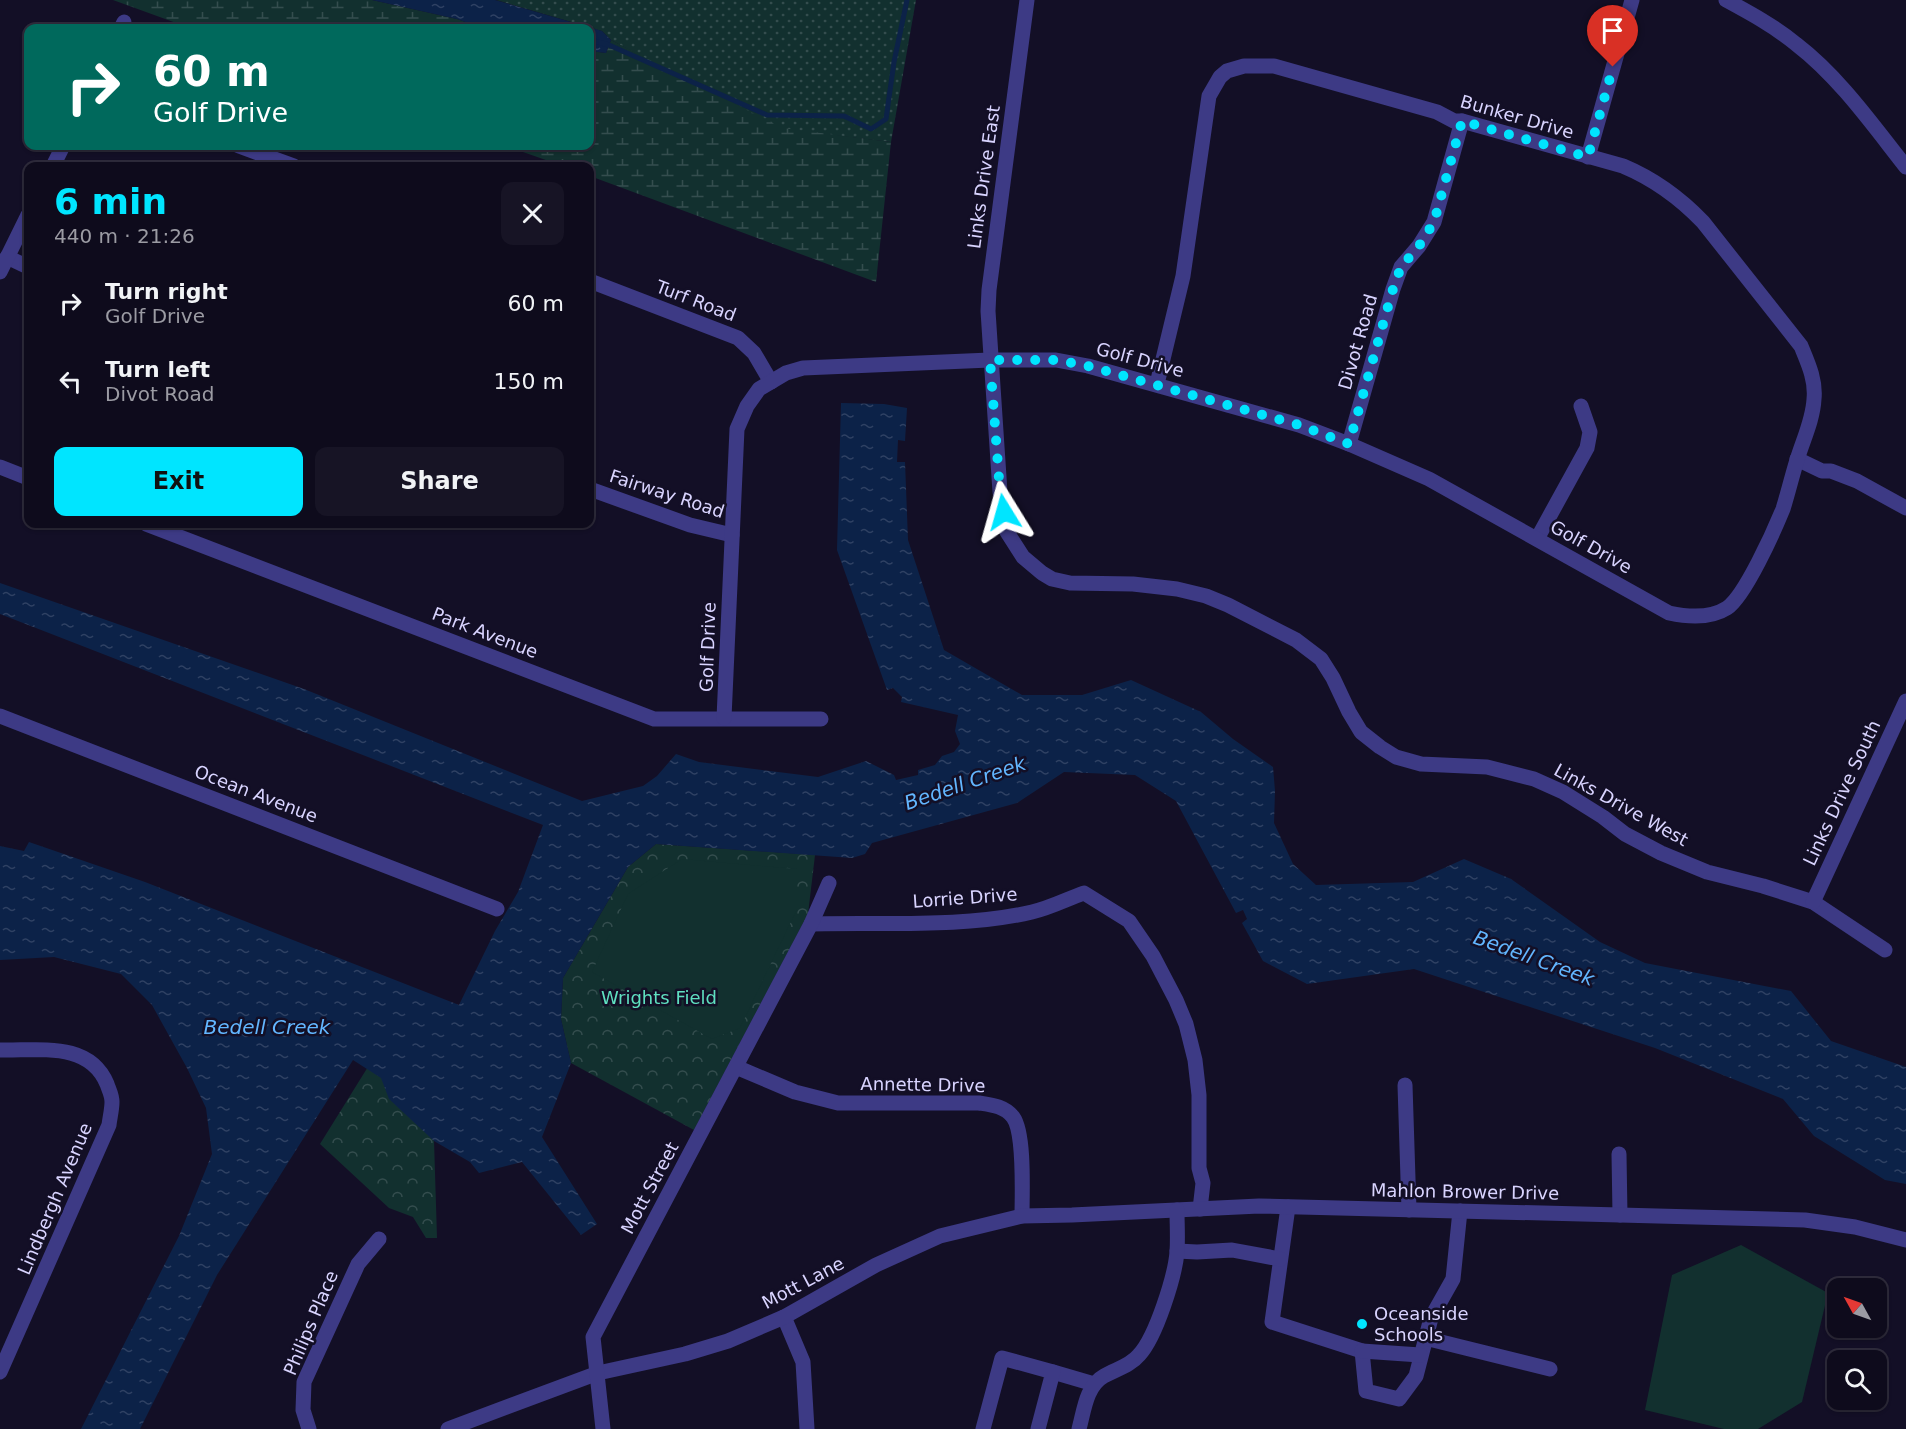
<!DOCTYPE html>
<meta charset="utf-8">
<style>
:root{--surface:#0e0b1c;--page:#171425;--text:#f1f3f6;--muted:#9b9ba3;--line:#2e2b3b;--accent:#00e5ff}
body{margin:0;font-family:"DejaVu Sans",sans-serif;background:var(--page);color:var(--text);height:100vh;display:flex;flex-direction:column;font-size:22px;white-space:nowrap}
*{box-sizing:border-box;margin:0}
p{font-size:20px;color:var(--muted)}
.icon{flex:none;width:33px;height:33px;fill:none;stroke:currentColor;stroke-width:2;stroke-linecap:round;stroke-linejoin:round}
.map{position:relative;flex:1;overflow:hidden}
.panel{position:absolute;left:24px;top:162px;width:570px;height:366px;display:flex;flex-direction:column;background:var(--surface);border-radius:12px;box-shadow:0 2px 4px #0004,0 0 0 2px var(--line)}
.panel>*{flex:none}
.guide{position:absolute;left:24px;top:24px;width:570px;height:126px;border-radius:12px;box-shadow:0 2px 4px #0004,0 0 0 2px var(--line);background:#00695c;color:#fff;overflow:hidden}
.needle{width:39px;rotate:310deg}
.controls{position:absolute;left:1827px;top:1278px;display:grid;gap:12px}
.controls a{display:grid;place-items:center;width:60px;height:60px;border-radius:12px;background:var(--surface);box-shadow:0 2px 4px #0004,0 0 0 2px var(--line);font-size:30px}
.pin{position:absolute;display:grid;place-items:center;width:51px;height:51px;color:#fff;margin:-62px -26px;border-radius:50% 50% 50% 0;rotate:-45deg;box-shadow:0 0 6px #0007}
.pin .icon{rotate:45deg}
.me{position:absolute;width:66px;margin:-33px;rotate:352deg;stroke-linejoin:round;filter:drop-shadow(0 0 4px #0008)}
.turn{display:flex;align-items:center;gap:21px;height:126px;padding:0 30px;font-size:27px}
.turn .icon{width:78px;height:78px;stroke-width:2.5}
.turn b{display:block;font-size:42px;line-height:51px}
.round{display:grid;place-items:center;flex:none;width:63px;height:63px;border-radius:12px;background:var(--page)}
.head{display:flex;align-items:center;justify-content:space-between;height:102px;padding:0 30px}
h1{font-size:36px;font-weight:600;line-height:45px;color:var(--accent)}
.button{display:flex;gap:12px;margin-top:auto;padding:12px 30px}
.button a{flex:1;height:69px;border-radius:12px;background:var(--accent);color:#111;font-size:24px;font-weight:600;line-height:69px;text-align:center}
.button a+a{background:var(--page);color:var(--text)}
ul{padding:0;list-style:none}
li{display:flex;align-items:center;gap:18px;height:78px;padding:0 30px}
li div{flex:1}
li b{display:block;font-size:22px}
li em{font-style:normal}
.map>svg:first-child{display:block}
.grass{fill:url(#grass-dots)}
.wetland{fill:url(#wetland-marsh)}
.park{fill:url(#park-crowns)}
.pitch{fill:#12302f}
.water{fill:url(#water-ripples)}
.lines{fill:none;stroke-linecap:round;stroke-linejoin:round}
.stream{stroke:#0c2248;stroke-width:5}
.minor{stroke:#3d3a85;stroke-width:15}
.route{stroke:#00e5ff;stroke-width:10;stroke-dasharray:0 18}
.poi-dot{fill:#00e5ff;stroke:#130f26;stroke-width:2}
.labels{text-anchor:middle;stroke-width:5;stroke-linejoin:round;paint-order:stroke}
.street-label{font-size:18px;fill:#d9d4ff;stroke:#130f26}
.park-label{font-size:18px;fill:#5fe0c0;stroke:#130f26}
.poi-label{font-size:18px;fill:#d9d4ff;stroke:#130f26;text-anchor:start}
.water-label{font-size:20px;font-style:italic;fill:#62b6ff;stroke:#130f26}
</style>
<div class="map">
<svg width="1906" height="1429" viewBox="0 0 1906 1429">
<defs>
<pattern id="grass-dots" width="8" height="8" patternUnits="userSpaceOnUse" patternTransform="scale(1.5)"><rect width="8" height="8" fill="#12302f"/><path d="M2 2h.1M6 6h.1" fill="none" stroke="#344d4e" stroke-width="1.8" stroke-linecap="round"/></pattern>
<pattern id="wetland-marsh" width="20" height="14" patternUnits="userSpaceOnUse" patternTransform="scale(1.5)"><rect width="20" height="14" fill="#12302f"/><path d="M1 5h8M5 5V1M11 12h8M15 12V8" fill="none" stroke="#344d4e"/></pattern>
<pattern id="park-crowns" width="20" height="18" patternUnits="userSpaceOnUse" patternTransform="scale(1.5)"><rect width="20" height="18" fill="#12302f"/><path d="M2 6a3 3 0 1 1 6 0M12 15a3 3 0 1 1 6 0" fill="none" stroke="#344d4e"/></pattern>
<pattern id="water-ripples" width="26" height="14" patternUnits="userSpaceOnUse" patternTransform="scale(1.5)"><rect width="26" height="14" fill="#0c2248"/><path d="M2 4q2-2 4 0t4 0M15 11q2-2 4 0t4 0" fill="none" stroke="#2f4163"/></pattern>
</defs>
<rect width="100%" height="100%" fill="#130f26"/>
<polygon class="grass" points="496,0 916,0 891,142 782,129 665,69 611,40 602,31"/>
<g class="wetland">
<polygon points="113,0 372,0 457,19 482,28 190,28"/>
<polygon points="611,40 782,128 891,142 876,282 590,176 590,166 563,166 506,146 590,146 590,51 606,53"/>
</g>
<g class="park">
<polygon points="656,844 815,855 808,914 694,1130 571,1063 561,1019 563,978 628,867"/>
<polygon points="371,1062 398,1076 434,1141 437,1238 426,1238 413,1217 389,1208 320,1144"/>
</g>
<g class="pitch">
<polygon points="682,859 797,869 797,909 740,1028 712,1039 592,972 628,894"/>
<polygon points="1741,1245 1828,1293 1802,1402 1758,1429 1724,1429 1645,1410 1672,1275"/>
</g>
<g class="water">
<polygon points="372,0 495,0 602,31 611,40 606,53 590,51 590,28 482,28 457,19"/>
<polygon points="841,403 884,404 907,408 905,441 898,440 897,462 905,462 908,540 944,650 1022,695 1082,695 1131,680 1201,712 1233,739 1273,767 1275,791 1274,823 1293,864 1316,885 1413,882 1464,859 1511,879 1600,942 1645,963 1791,991 1831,1041 1906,1067 1906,1184 1885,1180 1814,1136 1783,1099 1655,1048 1414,969 1307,984 1263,961 1242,923 1247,919 1243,910 1236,913 1176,801 1135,775 1064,772 1017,803 872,843 865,854 852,858 656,844 628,867 563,978 561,1019 571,1063 542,1137 597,1224 581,1235 522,1162 479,1173 470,1162 434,1141 389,1099 381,1078 353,1060 217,1275 140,1429 81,1429 179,1236 212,1154 206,1108 187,1068 152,1005 121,974 54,957 0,960 0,846 24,851 29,842 145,882 459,1005 495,931 518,892 543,825 0,614 0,583 304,689 582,801 643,786 657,776 676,754 699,762 818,777 866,761 894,775 896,780 918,775 918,770 935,765 942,756 954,752 960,744 955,731 958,715 901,702 902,697 893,688 887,690 837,550"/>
</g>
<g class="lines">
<polyline class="stream" points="590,40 609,45 767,115 844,116 871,129 886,119 894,62 907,0"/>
<g class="minor">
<polyline points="1027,0 989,290 988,311 1000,492 1007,532 1023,557 1042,573 1052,579 1070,583 1133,584 1177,589 1206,596 1228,605 1296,640 1321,659 1333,678 1349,712 1361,732 1380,747 1396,757 1421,764 1487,767 1534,779 1563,792 1603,817 1625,834 1661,853 1707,872 1763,886 1813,902 1885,950"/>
<path d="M1726,0C1750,13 1774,26 1796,44C1839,77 1872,124 1906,167"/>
<polyline points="121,28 124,22"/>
<polyline points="239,146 294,166"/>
<polyline points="1588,157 1632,0"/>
<polyline points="53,166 63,146"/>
<polyline points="7,257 28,267"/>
<polyline points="0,272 28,215"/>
<polyline points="590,281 738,338 754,353 771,382"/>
<polyline points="1349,444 1393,289 1401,267 1419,246 1434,222 1462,121"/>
<polyline points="1797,459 1822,471 1831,471 1857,481 1906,508"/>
<polyline points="0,467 28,478"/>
<polyline points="590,489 690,525 732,535"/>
<polyline points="146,524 654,719 821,719"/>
<polyline points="1537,539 1587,448 1590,432 1581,406"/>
<polyline points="0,716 497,909"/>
<path d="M724,718L737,429L747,406L759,389L786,373L803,368L990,360H1056L1088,366L1299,425L1349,444L1429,479L1669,613C1688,617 1710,619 1727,608C1745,596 1774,531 1783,509C1788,493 1792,476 1797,460C1803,440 1813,420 1814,399C1816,380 1808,363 1801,346L1703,222C1680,198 1654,179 1623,166L1462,121H1454L1437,112L1274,66H1244L1227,71L1220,77L1209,96L1183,276L1157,384"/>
<polyline points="1813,902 1906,701"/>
<path d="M811,924C881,922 964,928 1032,912C1050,908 1067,899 1084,893L1129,921L1153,956L1176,1000L1186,1024L1195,1060L1199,1095V1168L1203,1183L1200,1209"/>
<path d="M0,1050C39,1051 89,1041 107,1084C109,1090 112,1095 112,1102C112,1109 110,1117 109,1125L0,1372"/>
<path d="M736,1067L795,1092L838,1103H979C992,1105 1004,1106 1013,1117C1025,1133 1022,1194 1022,1216"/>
<polyline points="1405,1085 1409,1210"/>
<polyline points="1619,1154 1620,1215"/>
<polyline points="1288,1207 1272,1322 1362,1351 1366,1391 1399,1399 1416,1376 1431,1318 1453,1279 1460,1211"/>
<polyline points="1177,1251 1197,1252 1232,1250 1280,1259"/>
<polyline points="784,1317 803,1362 807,1429"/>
<polyline points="1425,1338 1550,1369"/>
<polyline points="1362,1351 1420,1355"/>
<polyline points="1053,1372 1094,1384"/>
<polyline points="309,1429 303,1410 304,1382 358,1264 379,1239"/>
<polyline points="448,1429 598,1373 685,1354 728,1341 784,1317 876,1265 940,1236 1022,1216 1072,1215 1259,1206 1620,1215 1805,1220 1855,1227 1906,1240"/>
<polyline points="603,1429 593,1337 811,924 829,883"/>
<polyline points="983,1429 1002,1358 1053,1372 1038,1429"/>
<path d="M1079,1429C1084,1411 1086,1386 1104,1376C1116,1369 1130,1366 1139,1355C1156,1337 1175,1276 1177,1252C1178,1238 1177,1224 1177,1210"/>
</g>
</g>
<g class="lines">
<polyline class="route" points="1004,512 1000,492 990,360 1056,360 1088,366 1299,425 1349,444 1393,289 1401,267 1419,246 1434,222 1462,121 1588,157 1613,67"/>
</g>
<circle class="poi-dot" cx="1362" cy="1324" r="6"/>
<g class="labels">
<g class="street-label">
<text transform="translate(1517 117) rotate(16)" y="6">Bunker Drive</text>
<text transform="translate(984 177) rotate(-82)" y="6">Links Drive East</text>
<text transform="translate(696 301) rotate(21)" y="6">Turf Road</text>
<text transform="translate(1358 342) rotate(-74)" y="6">Divot Road</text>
<text transform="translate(1140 360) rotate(15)" y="6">Golf Drive</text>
<text transform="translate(667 494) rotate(18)" y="6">Fairway Road</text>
<text transform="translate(1591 547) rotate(29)" y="6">Golf Drive</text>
<text transform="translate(485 633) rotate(21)" y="6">Park Avenue</text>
<text transform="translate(708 647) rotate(-88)" y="6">Golf Drive</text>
<text transform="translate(1842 793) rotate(-65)" y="6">Links Drive South</text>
<text transform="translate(256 794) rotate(21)" y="6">Ocean Avenue</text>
<text transform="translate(1621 805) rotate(29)" y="6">Links Drive West</text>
<text transform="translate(965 898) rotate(-4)" y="6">Lorrie Drive</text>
<text transform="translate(923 1085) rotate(1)" y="6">Annette Drive</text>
<text transform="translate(650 1188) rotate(-62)" y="6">Mott Street</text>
<text transform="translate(1465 1192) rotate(1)" y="6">Mahlon Brower Drive</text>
<text transform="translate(55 1199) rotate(-67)" y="6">Lindbergh Avenue</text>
<text transform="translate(803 1283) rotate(-28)" y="6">Mott Lane</text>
<text transform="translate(311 1323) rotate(-67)" y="6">Philips Place</text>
</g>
<g class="park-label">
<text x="659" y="1004">Wrights Field</text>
</g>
<g class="poi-label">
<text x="1374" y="1320">Oceanside<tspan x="1374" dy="21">Schools</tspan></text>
</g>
<g class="water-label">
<text transform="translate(965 783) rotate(-19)" y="7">Bedell Creek</text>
<text transform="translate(1534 958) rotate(20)" y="7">Bedell Creek</text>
<text x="267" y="1034">Bedell Creek</text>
</g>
</g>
</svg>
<div class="controls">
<a><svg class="needle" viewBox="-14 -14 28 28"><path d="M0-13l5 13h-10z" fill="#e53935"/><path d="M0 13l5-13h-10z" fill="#9b9ba3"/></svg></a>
<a><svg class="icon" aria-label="search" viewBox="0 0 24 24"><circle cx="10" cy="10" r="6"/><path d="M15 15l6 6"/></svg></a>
</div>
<div class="pin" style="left:1613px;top:67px;background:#d93025"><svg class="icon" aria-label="arrive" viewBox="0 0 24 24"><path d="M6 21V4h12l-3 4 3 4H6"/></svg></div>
<svg class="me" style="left:1004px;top:512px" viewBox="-20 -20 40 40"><path d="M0-17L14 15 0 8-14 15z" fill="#00e5ff" stroke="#fff" stroke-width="4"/></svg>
<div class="guide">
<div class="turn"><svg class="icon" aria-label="right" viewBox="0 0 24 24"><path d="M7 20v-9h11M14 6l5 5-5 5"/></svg><div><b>60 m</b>Golf Drive</div></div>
</div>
<section class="panel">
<div class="head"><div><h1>6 min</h1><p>440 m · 21:26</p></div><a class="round"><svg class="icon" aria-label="close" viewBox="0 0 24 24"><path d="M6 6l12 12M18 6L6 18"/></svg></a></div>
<ul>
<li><svg class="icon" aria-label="right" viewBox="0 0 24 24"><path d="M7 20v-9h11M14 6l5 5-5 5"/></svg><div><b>Turn right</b><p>Golf Drive</p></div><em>60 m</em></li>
<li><svg class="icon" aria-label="left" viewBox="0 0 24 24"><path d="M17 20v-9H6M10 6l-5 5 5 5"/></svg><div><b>Turn left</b><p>Divot Road</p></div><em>150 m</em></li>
</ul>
<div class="button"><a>Exit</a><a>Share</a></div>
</section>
</div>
